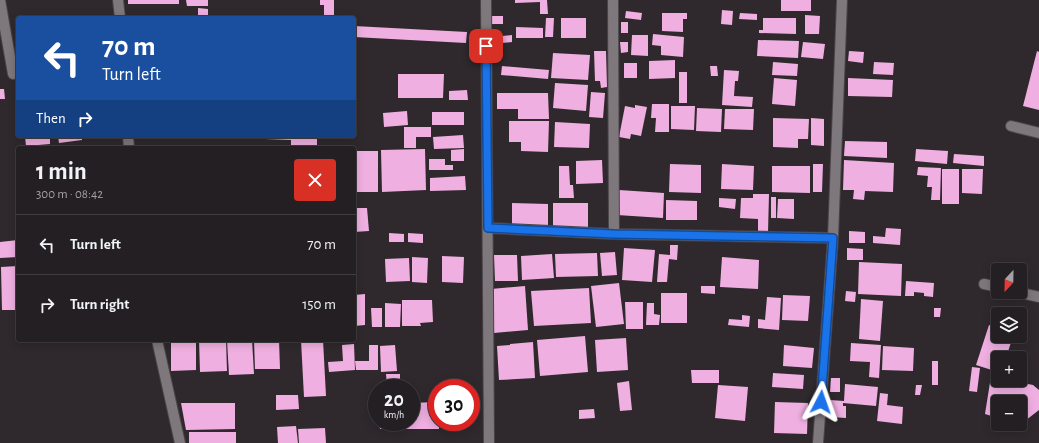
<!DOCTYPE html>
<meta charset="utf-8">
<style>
:root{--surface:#231f22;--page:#2f2c2f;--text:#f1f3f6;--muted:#a3a2a5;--line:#403d40}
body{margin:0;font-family:"Alegreya Sans",sans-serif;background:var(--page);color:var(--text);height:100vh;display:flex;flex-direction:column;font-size:15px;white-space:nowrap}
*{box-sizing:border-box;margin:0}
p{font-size:13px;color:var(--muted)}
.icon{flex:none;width:22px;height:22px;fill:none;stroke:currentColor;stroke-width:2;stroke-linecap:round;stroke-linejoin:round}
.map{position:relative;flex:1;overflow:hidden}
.details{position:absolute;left:16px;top:146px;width:340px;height:196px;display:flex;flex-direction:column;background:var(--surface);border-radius:4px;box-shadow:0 2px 10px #0003,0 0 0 1px var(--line)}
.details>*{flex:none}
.top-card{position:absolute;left:16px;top:16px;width:340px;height:122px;border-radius:4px;box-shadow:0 2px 10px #0003,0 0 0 1px var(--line);background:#1a4fa0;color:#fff;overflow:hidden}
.needle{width:26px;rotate:202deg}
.fabs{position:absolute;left:991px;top:263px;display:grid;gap:8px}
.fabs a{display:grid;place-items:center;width:36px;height:36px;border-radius:4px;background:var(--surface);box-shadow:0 2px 10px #0003,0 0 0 1px var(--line);font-size:20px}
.speed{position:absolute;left:368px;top:379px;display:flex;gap:8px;font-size:20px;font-weight:700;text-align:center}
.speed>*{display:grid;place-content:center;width:52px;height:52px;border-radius:50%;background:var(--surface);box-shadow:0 2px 10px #0003,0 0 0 1px var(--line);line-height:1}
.speed small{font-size:10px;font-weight:400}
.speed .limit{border:6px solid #d22;background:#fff;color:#111}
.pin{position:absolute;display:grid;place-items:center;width:34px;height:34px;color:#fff;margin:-17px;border-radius:8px;box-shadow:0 2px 6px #0006}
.me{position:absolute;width:44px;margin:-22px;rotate:4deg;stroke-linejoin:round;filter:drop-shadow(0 0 3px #0008)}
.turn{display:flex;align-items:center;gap:14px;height:84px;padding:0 20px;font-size:18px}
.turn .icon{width:52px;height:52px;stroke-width:2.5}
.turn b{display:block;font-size:28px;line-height:34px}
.then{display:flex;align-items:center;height:38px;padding:0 20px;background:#0003;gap:8px;font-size:15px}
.round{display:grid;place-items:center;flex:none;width:42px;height:42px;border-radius:4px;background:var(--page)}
.summary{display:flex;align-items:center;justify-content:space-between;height:68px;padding:0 20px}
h1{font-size:24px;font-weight:700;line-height:30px}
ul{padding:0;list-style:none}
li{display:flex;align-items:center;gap:12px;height:60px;padding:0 20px;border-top:1px solid var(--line)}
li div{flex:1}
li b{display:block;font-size:15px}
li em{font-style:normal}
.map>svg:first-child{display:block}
.building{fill:#efb0e1}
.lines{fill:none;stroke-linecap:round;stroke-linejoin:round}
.minor-casing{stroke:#4a4548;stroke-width:12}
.minor{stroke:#7e777c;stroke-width:10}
.route-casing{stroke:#114b97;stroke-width:10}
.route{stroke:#1a73e8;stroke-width:7}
</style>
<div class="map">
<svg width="1039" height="443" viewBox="0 0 1039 443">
<rect width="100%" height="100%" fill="#2f292d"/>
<g class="building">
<rect x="128" y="0" width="51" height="4"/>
<polygon points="186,0 208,0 208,6 187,6"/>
<polygon points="320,0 334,0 334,18 324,18 324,5 320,5"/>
<polygon points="515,0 547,0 548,14 540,14 540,2 515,3"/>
<rect x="781" y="0" width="30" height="11"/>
<polygon points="198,8 208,9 208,18 198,18"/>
<polygon points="722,10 733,11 732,25 721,24"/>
<polygon points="626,11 642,13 641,20 625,18"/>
<polygon points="662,13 687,13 687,19 683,19 683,32 662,31"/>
<polygon points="740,13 757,14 757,20 739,19"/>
<polygon points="805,15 820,16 819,34 805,34"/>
<rect x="490" y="16" width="13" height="8"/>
<polygon points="546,18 554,18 553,37 545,37"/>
<rect x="561" y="18" width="25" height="20"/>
<polygon points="763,18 796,18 796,34 759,33 759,30 763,30"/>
<rect x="621" y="22" width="7" height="11"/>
<polygon points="354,26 467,32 466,43 354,37"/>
<polygon points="516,27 543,28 543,38 516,38"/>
<polygon points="653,34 684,37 683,57 661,55 661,46 652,45"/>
<polygon points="512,35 512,42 502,43 502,36"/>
<polygon points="632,35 648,35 648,56 631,55"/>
<polygon points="758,40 799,41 798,58 757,56"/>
<polygon points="620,42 628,42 628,52 621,53"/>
<polygon points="803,42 825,44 823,59 801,57"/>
<polygon points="594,51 606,51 607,87 601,88 600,81 595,81"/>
<polygon points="849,51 864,52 863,63 848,61"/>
<polygon points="1037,51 1039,52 1039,110 1023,106"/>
<polygon points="553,53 590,55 588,80 551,78"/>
<polygon points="675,60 675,78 649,79 649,61"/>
<polygon points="773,62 798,64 797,76 772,75"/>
<polygon points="874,62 894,63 893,75 873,74"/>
<rect x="624" y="63" width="13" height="15"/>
<polygon points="502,66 549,70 548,79 501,75"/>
<polygon points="710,66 717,66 718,76 711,76"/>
<polygon points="724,70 739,71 738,81 735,81 734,96 753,97 752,107 722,105"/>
<rect x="679" y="72" width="8" height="31"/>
<polygon points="398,74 444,74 443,98 398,98"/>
<polygon points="774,78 797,80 795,106 772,104"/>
<polygon points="848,78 893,80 892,97 848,96"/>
<polygon points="555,83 588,85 586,111 553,108"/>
<polygon points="0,89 4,89 5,99 0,99"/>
<polygon points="467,90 468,100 449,100 449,91"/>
<polygon points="591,92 605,93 603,118 589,117"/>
<polygon points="497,93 548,93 549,119 518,119 518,109 497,109"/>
<polygon points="652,104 669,104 669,132 655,132 656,118 651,118"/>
<polygon points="635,105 647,107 641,136 631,134 630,139 619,137 625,106 635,108"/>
<polygon points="671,106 695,106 694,130 671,129"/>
<polygon points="697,108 722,109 721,132 696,131"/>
<polygon points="725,109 754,109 753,130 724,129"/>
<polygon points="407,111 408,125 384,127 383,113"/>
<rect x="432" y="112" width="32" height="13"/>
<polygon points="773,118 809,119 808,139 798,139 798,148 773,147"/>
<polygon points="811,118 824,119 824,146 811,145"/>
<polygon points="509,121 549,121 548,152 521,151 521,142 509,142"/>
<polygon points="555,122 590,124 589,148 554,147"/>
<polygon points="404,127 431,127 431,137 416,137 416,148 404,148"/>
<polygon points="463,135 464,148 434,149 433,137"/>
<polygon points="25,136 50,136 50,144 26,146"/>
<polygon points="58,136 82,136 82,140 59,143"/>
<polygon points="265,136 317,136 317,148 291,148 291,140 265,139"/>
<polygon points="845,141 887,142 887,158 844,156"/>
<polygon points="425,149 426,190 382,192 381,150"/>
<polygon points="464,149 464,161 451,161 451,150"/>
<polygon points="916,149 948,151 947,164 915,161"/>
<rect x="354" y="151" width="24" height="41"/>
<polygon points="954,154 984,156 984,166 953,163"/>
<polygon points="429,159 445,159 445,165 453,165 453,170 429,170"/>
<polygon points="602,160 603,183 576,184 576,161"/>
<polygon points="844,160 894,163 893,192 865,191 864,200 853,199 854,190 843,190"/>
<polygon points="670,164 701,165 701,193 669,192"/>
<polygon points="722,164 754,166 753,190 721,189"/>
<polygon points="813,164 823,164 822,192 813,192"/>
<polygon points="559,166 569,166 570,185 573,185 574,198 559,198"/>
<polygon points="772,166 810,166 810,193 772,192"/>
<polygon points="918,167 941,168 940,200 931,200 932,187 927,187 928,176 917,175"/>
<rect x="942" y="169" width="17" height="35"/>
<polygon points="962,169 983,169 982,194 962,193"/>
<polygon points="465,176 466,190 430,191 430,178"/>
<polygon points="619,190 664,193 663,218 617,215"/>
<polygon points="753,194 769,194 768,232 758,232 758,219 740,218 741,198 753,198"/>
<rect x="771" y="197" width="5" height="21"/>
<polygon points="719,198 736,199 735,209 719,207"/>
<polygon points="778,199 794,199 794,219 777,218"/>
<polygon points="666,200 697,201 697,220 666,220"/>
<polygon points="512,203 548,204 548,225 512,225"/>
<rect x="553" y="203" width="35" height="24"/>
<polygon points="354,208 367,208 369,231 354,232"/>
<polygon points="886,228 901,229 900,245 873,243 873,236 885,237"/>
<polygon points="849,231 865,232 865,243 849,243"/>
<polygon points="389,233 404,234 404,242 389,242"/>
<polygon points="408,233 423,234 423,243 408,242"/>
<polygon points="18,240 18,257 0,258 0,242"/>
<polygon points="670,245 678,245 677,260 669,259 667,282 657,282 659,254 670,255"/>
<polygon points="624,248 655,250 652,282 622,280"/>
<polygon points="847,248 863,249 863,260 847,260"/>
<polygon points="615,252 617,275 602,276 600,253"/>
<polygon points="597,253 598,276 556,277 555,254"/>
<polygon points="552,254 554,278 522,280 521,256"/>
<polygon points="494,255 517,255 518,281 495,281"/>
<polygon points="442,256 464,257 463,283 442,282"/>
<polygon points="412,257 428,258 427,283 412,282"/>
<polygon points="722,257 759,260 758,289 720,287"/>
<polygon points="409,258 410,281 386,282 385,259"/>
<polygon points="859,262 902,264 901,296 858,294"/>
<polygon points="18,266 18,310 2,310 1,267"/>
<polygon points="906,281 934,283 933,297 924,296 924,293 914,292 914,296 905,296"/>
<polygon points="619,283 624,324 596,327 591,286"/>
<polygon points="525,286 528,330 494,333 491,289"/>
<polygon points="701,286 715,286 715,294 701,293"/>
<polygon points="589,288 591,323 534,326 531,291"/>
<polygon points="846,291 856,292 855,302 845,301"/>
<rect x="661" y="293" width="26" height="30"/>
<polygon points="365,294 365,325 354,326 354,295"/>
<polygon points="783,295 810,296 808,321 782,320"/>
<polygon points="767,297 781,298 779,330 758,328 758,319 765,320"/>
<polygon points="861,299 883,301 880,341 859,339"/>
<polygon points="402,300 432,300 433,322 420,323 421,326 402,326"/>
<polygon points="625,302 643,302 643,329 626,329"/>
<polygon points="385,303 401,304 400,327 385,327"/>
<polygon points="647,303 654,303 654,314 660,315 659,325 646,325"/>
<polygon points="371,308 382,308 382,327 372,327"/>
<polygon points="934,308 941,308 940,317 934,317"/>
<polygon points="742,315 750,316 749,327 728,325 729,319 742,320"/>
<polygon points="989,325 998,328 998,336 1013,336 1006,358 998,358 998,372 976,365"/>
<polygon points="585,336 588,372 540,376 537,340"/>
<polygon points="626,338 628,370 597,372 595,340"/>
<polygon points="171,340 196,340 196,370 171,371"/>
<polygon points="199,340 226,340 227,371 200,372"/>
<polygon points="227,340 252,340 254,374 229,375"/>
<polygon points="254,340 279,340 280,369 255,369"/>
<polygon points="301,340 323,340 326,396 304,397"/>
<polygon points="533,342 535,378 499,380 497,346 510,345 510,344"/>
<polygon points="851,343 881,345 879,378 869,377 870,362 850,361"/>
<polygon points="354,344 355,370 329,372 328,362 343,361 342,345"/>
<polygon points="369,345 378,345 378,370 356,370 355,361 369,361"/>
<polygon points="395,345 397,371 381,372 380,346"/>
<polygon points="784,345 814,348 812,368 783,366"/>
<polygon points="883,346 914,348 913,371 882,370"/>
<rect x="932" y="361" width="6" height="24"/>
<polygon points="972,367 980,368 977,392 969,391"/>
<polygon points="691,370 719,370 719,383 692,383"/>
<polygon points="773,373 804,375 803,389 772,387"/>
<polygon points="386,374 400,374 400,388 392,388 391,385 387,385"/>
<polygon points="991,376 998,378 998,380 1009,380 1033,385 1039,390 1039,410 1021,424 1020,402 998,402 998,418 985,414"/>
<polygon points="831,378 840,378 840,392 830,392"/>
<polygon points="629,381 632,410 620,411 617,383"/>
<polygon points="845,384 878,387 876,406 843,403 843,406 846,406 846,418 830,417 830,400 844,401"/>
<polygon points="718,385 748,387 745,421 715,418"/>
<polygon points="916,385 922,385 920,395 915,395"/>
<polygon points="880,393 888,394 887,405 903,407 902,424 877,421"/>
<polygon points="276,395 298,395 299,409 276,410"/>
<polygon points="437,402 437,422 439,422 439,429 403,429 402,422 411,422 411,403"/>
<polygon points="775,402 808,403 807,434 774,433"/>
<polygon points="181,403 235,403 235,429 186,430"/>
<polygon points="594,409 595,418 579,419 579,410"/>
<polygon points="379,422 393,422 393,429 380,429"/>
<polygon points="445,422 471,422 471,425 445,427"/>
<polygon points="296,426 298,443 278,443 277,427"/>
<polygon points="325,428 326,443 299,443 298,429"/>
<rect x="189" y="432" width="47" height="11"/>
</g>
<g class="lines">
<defs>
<g id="minor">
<polyline points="0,0 13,74"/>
<polyline points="118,0 120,18"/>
<polyline points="486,0 489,443"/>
<polyline points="613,0 614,234"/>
<polyline points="1011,126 1039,133"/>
<polyline points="128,136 129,148"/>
<polyline points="488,228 614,234 833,238"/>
<polyline points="984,284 998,287"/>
<polyline points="1017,292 1039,297"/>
<polyline points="157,340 180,443"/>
<polyline points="818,443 833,238 842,0"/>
</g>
</defs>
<use href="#minor" class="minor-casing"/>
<use href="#minor" class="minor"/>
</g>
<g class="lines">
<defs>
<polyline id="route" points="486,46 488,228 614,234 833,238 821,402"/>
</defs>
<use href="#route" class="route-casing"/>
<use href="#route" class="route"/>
</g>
</svg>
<div class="fabs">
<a><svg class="needle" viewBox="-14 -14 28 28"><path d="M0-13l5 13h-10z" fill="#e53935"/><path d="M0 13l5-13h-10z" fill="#a3a2a5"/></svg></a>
<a><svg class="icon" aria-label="layers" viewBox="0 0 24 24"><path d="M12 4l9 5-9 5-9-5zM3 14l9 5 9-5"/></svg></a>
<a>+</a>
<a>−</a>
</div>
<div class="speed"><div>20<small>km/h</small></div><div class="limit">30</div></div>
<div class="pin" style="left:486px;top:46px;background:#d93025"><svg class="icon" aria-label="arrive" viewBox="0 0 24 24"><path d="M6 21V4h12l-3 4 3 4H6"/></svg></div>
<svg class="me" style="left:821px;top:402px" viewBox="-20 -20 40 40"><path d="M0-17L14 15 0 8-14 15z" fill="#1a73e8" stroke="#fff" stroke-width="4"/></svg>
<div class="top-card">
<div class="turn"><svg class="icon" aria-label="left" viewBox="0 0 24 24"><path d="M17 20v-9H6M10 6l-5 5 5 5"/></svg><div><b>70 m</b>Turn left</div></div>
<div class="then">Then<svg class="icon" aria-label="right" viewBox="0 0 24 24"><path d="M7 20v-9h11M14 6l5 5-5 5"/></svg></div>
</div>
<section class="details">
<div class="summary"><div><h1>1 min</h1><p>300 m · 08:42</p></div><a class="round" style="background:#d93025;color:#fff"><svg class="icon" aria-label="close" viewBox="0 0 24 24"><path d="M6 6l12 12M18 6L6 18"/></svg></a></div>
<ul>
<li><svg class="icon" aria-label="left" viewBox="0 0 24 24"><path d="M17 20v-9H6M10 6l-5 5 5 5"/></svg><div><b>Turn left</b></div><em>70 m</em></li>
<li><svg class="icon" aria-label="right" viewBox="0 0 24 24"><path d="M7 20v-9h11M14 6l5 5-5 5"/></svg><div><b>Turn right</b></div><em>150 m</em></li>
</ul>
</section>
</div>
